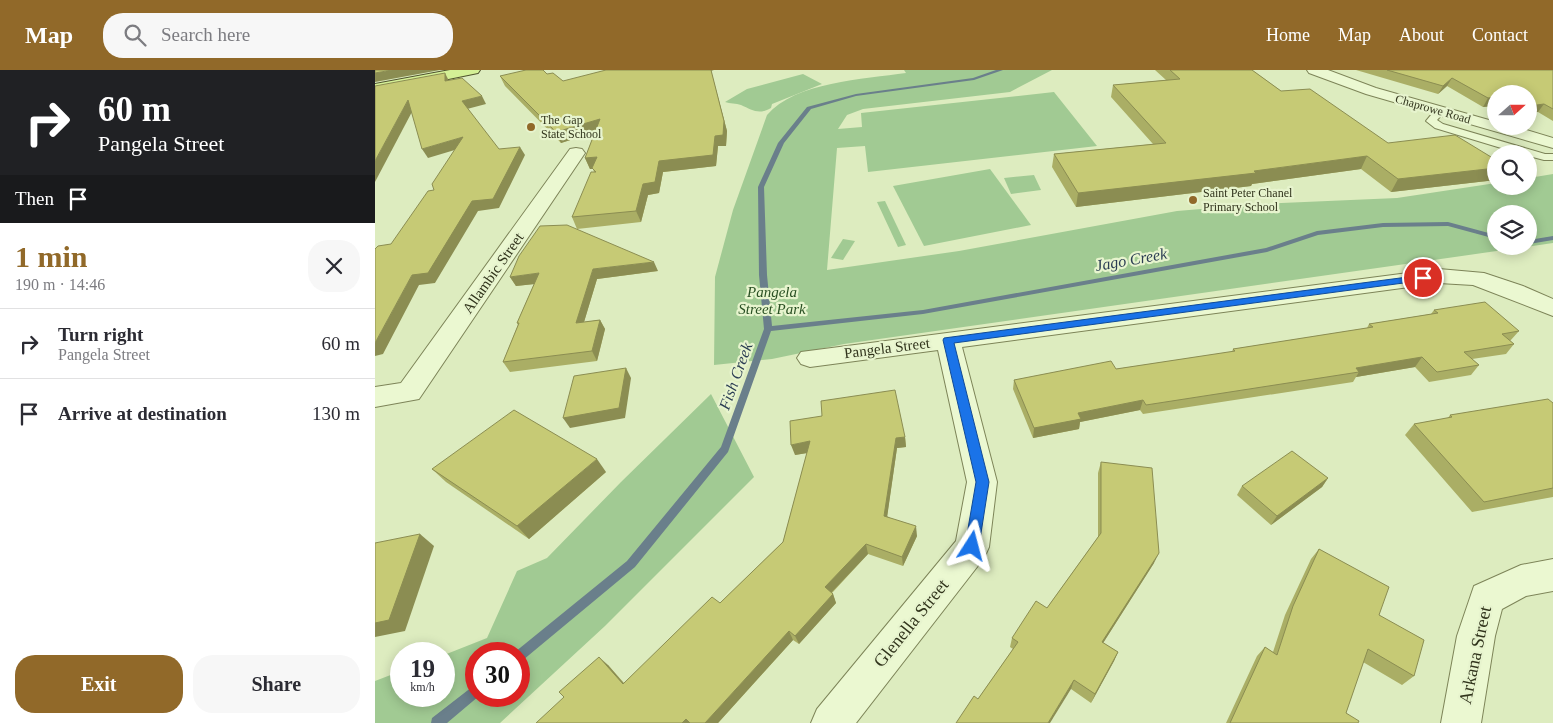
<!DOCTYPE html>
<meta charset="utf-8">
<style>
:root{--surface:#fff;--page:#f7f7f7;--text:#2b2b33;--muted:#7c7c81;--line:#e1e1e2;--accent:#916929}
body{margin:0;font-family:Georgia,serif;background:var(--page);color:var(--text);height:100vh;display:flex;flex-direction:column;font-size:19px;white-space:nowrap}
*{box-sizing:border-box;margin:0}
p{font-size:16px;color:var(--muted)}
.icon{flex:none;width:28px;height:28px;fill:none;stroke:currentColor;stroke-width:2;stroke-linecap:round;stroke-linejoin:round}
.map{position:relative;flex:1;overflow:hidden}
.drawer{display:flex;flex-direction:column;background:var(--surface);width:375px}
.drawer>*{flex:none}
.top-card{background:#202124;color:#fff;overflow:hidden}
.needle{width:32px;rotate:69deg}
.controls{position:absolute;left:1112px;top:15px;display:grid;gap:10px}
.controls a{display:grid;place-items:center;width:50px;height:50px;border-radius:50%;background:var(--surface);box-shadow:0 2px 12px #0003;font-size:25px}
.speed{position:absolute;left:15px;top:572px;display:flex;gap:10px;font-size:25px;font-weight:700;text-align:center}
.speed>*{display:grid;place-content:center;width:65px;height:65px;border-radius:50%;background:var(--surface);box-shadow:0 2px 12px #0003;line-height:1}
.speed small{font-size:12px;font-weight:400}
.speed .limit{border:8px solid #d22;background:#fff;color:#111}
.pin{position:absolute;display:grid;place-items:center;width:42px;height:42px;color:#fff;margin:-21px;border:2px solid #fff;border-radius:50%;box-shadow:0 1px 5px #0007}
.me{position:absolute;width:55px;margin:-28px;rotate:9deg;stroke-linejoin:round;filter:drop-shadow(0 0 4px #0008)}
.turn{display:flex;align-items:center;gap:18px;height:105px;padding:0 15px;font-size:22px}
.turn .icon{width:65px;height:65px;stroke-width:2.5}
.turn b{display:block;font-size:35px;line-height:42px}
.then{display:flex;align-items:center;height:48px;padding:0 15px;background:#0003;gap:10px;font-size:19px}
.round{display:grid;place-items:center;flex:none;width:52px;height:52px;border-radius:20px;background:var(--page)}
.overview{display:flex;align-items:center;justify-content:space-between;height:85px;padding:0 15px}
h1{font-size:30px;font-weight:700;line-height:38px;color:var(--accent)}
.cta{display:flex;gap:10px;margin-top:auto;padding:10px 15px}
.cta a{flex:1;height:58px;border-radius:20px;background:var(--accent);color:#fff;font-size:20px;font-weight:700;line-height:58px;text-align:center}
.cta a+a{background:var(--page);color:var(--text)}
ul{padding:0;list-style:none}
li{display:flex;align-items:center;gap:15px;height:70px;padding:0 15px;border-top:1px solid var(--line)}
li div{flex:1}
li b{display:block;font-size:19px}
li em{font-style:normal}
header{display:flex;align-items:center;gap:30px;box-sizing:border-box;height:70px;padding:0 25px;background:var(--accent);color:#fff}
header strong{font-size:24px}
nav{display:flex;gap:28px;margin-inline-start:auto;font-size:18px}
.search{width:350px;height:45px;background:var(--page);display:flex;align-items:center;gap:12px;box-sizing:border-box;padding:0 18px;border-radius:20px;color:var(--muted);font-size:19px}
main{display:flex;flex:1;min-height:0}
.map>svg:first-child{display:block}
.green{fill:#a1ca93;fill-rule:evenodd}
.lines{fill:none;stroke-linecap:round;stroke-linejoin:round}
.stream{fill:#6a7f8b;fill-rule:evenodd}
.service-casing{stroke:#7d8458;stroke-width:2}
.minor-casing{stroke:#7d8458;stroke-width:2}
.primary-casing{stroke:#4e522c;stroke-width:2}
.service{fill:#ebf8d1;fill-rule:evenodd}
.minor{fill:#ebf8d1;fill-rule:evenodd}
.primary{fill:#d4f096;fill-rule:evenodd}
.wall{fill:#aaae65}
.shaded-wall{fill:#8b8d52}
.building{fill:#c6ca75;stroke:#8b8d52}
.route{fill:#1a73e8;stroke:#114b97}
.poi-dot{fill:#916929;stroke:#e7f4ce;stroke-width:2}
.labels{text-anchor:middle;stroke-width:4.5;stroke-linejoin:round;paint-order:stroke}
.far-street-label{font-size:12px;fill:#31341c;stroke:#e7f4ce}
.far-poi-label{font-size:12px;fill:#31341c;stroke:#e7f4ce;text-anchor:start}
.street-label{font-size:15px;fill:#31341c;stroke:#e7f4ce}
.park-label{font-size:15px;font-style:italic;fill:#295023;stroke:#e7f4ce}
.water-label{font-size:16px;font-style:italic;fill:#2b3d53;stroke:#e7f4ce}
.near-street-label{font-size:18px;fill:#31341c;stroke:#e7f4ce}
</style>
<header>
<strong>Map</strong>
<div class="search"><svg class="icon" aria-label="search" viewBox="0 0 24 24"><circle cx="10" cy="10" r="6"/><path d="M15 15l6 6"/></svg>Search here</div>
<nav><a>Home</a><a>Map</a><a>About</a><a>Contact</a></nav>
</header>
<main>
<section class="drawer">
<div class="top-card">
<div class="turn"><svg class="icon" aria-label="right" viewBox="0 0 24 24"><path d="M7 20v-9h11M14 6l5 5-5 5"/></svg><div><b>60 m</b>Pangela Street</div></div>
<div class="then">Then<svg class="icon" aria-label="arrive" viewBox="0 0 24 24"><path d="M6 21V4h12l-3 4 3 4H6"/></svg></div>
</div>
<div class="overview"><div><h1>1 min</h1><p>190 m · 14:46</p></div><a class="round"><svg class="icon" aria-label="close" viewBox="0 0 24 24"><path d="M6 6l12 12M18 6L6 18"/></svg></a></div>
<ul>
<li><svg class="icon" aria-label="right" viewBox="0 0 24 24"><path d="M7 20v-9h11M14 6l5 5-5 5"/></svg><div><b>Turn right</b><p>Pangela Street</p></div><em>60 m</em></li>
<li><svg class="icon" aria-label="arrive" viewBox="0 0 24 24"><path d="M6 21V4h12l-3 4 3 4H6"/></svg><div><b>Arrive at destination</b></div><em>130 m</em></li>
</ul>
<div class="cta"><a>Exit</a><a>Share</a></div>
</section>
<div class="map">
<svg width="1178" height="653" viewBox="0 0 1178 653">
<rect width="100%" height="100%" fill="#ddecbf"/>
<g class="green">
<path d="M529,0H677L635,22L488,39L472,45L463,59L487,57L486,43L679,22L722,76L493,102L490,76L462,78L452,200L584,181L802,141L886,134L1022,128L1121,113V116H1154V108L1178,104V173L469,274L397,289L339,295L340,207L358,140L392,45C420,12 489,9 531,3ZM1121,144H1154V176H1121Z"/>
<path d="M428,4L447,14L397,34L396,38C384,45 377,40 366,35C361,33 355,34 350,32L372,19Z"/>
<polygon points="615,99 656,155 549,176 518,116"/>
<polygon points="659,105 666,120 636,124 629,108"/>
<polygon points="510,131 531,175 523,177 502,132"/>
<polygon points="468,169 480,171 468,190 456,188"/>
<path d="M336,324L379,407L230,556L125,653H0V611L26,601V626H69V585L112,568L142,501L172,488L246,412ZM101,584H144V626H101Z"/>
</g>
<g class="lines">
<g class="stream">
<polygon points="621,0 628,0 599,10 481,26 436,39 409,73 389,117 392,205 397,256 548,240 891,178 942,161 1008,153 1073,152 1121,165 1121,169 1073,156 1008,157 943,165 892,182 548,244 396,261 353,382 260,497 148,590 144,592 144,584 139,584 140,582 252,491 346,377 389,259 384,205 383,117 403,73 432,37 481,24 598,8"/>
<polygon points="1178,166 1178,170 1154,174 1154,170"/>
<polygon points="101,615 101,626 104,626 72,653 56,653 57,648 97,617"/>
</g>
<defs>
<polygon id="service" points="1065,38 1070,41 1062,50 1068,54 1170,84 1178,84 1178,90 1169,90 1154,86 1154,84 1146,84 1060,58 1051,51 1061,39"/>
<g id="minor">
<polygon points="932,0 953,0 1001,18 1121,52 1121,56 1138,56 1178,68 1178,78 991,24 934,3"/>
<polygon points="201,78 207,79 210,83 44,329 0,337 0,317 26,313 195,79"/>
<polygon points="1064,199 1109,203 1148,216 1178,229 1178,246 1098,215 1064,213 587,277 622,412 614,477 609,488 481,653 436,653 442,639 581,471 592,412 563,280 435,297 426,294 422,288 426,282"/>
<polygon points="1178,489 1178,521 1151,526 1127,539 1120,566 1106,653 1066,653 1082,566 1099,516 1146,495"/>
</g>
<polygon id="primary" points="75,0 105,0 103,3 98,4 0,24 0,14"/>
</defs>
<use href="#service" class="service-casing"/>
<use href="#minor" class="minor-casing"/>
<use href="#primary" class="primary-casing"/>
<use href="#service" class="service"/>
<use href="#minor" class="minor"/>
<use href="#primary" class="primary"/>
</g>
<g class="wall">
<polygon points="780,0 877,0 906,21 1013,73 1121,90 1121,110 1016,122 986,99 877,114 876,116 701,137 677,97 679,84 778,74 736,27 738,15 791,10"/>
<polygon points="981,0 1178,0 1178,51 1163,42 1121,24 1121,38 1117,36 1108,37 1072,16 1063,24"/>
<polygon points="336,1 352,61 351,76 343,76 341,96 288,102 284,123 273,125 266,152 202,159 197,147 219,102 218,99 215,99 210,88 220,62 186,73 130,16 125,6 172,4 188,11"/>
<polygon points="283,201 222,209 209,252 225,250 230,259 222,291 135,302 128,292 143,255 142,253 159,214 141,216 135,207"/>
<polygon points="1059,240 1144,261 1135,271 1139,274 1131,284 1097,289 1104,295 1096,305 1054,312 1040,297 981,307 978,312 768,344 765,340 705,352 704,359 658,368 638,319 639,310 741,299 857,282 858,279 992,258 994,254 1056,244"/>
<polygon points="1178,333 1178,427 1097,442 1030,365 1039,354 1073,348 1075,345"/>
<polygon points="447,346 530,367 531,377 522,378 512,446 542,466 528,496 493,484 457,523 458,524 461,533 424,574 418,570 343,653 161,653 233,595 249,613 345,533 408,472 432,383 420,385"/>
<polygon points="726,392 779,493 728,573 743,582 739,591 716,633 696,619 603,629 638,579 635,577 637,568 672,538 723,467 723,403"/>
<polygon points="57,399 231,402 154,469 71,412"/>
<polygon points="953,408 947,417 896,455 862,425 867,416"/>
<polygon points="944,479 1004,545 1039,606 1027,615 988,592 971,643 983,653 851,653 882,586 890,577 898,582 910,545 936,489"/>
</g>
<g class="shaded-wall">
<polygon points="17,0 65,0 0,12 0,3"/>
<polygon points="336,0 339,0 336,1 352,61 351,76 343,76 341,96 288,102 284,123 273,125 266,152 261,141 268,114 284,91"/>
<polygon points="70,3 74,11 70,11"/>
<polygon points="1077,8 1072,16 1063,24 1068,16"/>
<polygon points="107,26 111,34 92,39 87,31"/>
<polygon points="1121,27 1121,29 1117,36 1108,37 1113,28"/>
<polygon points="33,30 39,38 0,112 0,91"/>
<polygon points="1169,34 1163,42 1154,43 1154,36"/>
<polygon points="225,49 229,59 186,73 181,62"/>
<polygon points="88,67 93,76 53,88 47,79"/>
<polygon points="145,77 150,85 124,138 103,141 60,213 44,215 8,284 0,286 0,273 37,205 97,131"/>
<polygon points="992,86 986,99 877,114 876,116 701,137 703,123 879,101"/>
<polygon points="222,87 227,98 215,99 210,88"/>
<polygon points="1121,98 1121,110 1016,122 1023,109"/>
<polygon points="279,192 283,201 222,209 206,262 201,253 218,199"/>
<polygon points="164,203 169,213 141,216 135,207"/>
<polygon points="225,250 230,259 222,291 217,281"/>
<polygon points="1047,287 1040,297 981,307 984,302 981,298"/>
<polygon points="251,298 256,308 250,348 195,358 188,348"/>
<polygon points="768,330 765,340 705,352 704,359 658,368 659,358 703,343"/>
<polygon points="530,367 531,377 522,378 511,455 509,446 521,368"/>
<polygon points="435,371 438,382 420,385 416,375"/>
<polygon points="222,389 231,402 154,469 142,456"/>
<polygon points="953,408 947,417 896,455 902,446"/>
<polygon points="541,456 542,466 528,496 527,487"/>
<polygon points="45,464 59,476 30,561 0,567 0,553"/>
<polygon points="491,474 493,484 453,526 450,517"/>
<polygon points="784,483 779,493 723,581 727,572"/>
<polygon points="458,524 461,533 424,574 420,566"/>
<polygon points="414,561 418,570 343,653 330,653"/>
<polygon points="743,582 739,591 716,633 720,624"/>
<polygon points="224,587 233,595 256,622 248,614"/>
<polygon points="699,610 696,619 675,653 673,653"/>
<polygon points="311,649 315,653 307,653"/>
</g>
<g class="building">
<polygon points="0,0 17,0 0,3"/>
<polygon points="151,0 168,0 172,4 178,3 188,11 231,0 336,0 349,51 348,65 340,66 338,85 284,91 280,112 268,114 261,141 197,147 216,102 221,102 217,98 222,87 210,88 225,49 181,62 125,6"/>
<polygon points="795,0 877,0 906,21 935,19 1013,73 1080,65 1121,90 1121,98 1023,109 992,86 879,101 881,103 703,123 679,84 791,73 738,15 805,9"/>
<polygon points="1012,0 1178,0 1178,39 1169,34 1154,36 1154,24 1121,24 1121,27 1113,28 1077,8 1068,16"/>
<polygon points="70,3 70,11 87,8 107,26 87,31 124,79 145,77 118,129 97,131 53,203 37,205 0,273 0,179 3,176 16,174 53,121 59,120 57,114 88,67 47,79 33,30 0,91 0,16"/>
<polygon points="192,155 279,192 218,199 201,253 225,250 217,281 128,292 144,253 142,253 164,203 135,207 144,186 165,156"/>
<polygon points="1110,232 1144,261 1127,264 1139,274 1089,282 1104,295 1062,302 1047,287 981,298 984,302 771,335 768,330 703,343 706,349 659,358 639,310 736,291 741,299 860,281 858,279 998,257 994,254 1063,243 1059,240"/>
<polygon points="251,298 244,338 188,348 199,306"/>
<polygon points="520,320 530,367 521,368 509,446 541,456 527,487 491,474 450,517 458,524 420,566 414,561 330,653 315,653 311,649 307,653 161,653 189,627 184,622 224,587 248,614 337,527 345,533 408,472 435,371 416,375 415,351 447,346 446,331"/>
<polygon points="1173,329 1178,333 1178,418 1109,432 1039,354 1077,347 1075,345"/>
<polygon points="139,340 222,389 142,456 57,399"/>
<polygon points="917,381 953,408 902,446 867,416"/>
<polygon points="726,392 777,398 784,483 727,572 743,582 720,624 699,610 673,653 581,653 599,626 603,629 643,572 637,568 661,531 672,538 726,463"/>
<polygon points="45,464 14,550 0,553 0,473"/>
<polygon points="944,479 1014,517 1004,545 1049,570 1039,606 993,579 971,643 984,651 983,653 855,653 890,577 902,585 918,536"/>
</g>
<polygon class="route" points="1048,205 1051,206 1051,210 579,273 614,412 604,476 602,481 597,483 592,481 590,476 601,412 568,270 569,268"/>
<g class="poi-dot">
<circle cx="156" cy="57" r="5"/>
<circle cx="818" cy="130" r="5"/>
</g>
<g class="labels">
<g class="far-street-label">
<text transform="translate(1058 39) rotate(16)" y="4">Chaprowe Road</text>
</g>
<g class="far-poi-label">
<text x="166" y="54">The Gap<tspan x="166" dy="14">State School</tspan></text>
<text x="828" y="127">Saint Peter Chanel<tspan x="828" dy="14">Primary School</tspan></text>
</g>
<g class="street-label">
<text transform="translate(118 203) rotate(-55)" y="5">Allambic Street</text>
<text transform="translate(512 278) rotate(-7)" y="5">Pangela Street</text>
</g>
<g class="park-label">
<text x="397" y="227">Pangela<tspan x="397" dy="17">Street Park</tspan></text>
</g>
<g class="water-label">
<text transform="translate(756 189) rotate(-10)" y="6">Jago Creek</text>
<text transform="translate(360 306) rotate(-70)" y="6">Fish Creek</text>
</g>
<g class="near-street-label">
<text transform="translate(536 553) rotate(-51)" y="6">Glenella Street</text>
<text transform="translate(1100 585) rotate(-78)" y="6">Arkana Street</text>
</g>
</g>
</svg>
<div class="controls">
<a><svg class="needle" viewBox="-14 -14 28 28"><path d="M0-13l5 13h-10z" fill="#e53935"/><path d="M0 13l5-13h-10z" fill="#7c7c81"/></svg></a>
<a><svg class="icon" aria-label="search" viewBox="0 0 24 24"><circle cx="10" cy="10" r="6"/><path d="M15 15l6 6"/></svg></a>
<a><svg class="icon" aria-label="layers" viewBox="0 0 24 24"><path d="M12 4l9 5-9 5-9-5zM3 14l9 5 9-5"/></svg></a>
</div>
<div class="speed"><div>19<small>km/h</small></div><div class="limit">30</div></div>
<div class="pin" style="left:1048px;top:208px;background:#d93025"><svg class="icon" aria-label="arrive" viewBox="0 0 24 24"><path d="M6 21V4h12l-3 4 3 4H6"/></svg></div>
<svg class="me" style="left:597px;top:476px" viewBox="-20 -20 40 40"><path d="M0-17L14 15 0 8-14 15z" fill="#1a73e8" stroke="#fff" stroke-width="4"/></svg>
</div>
</main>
